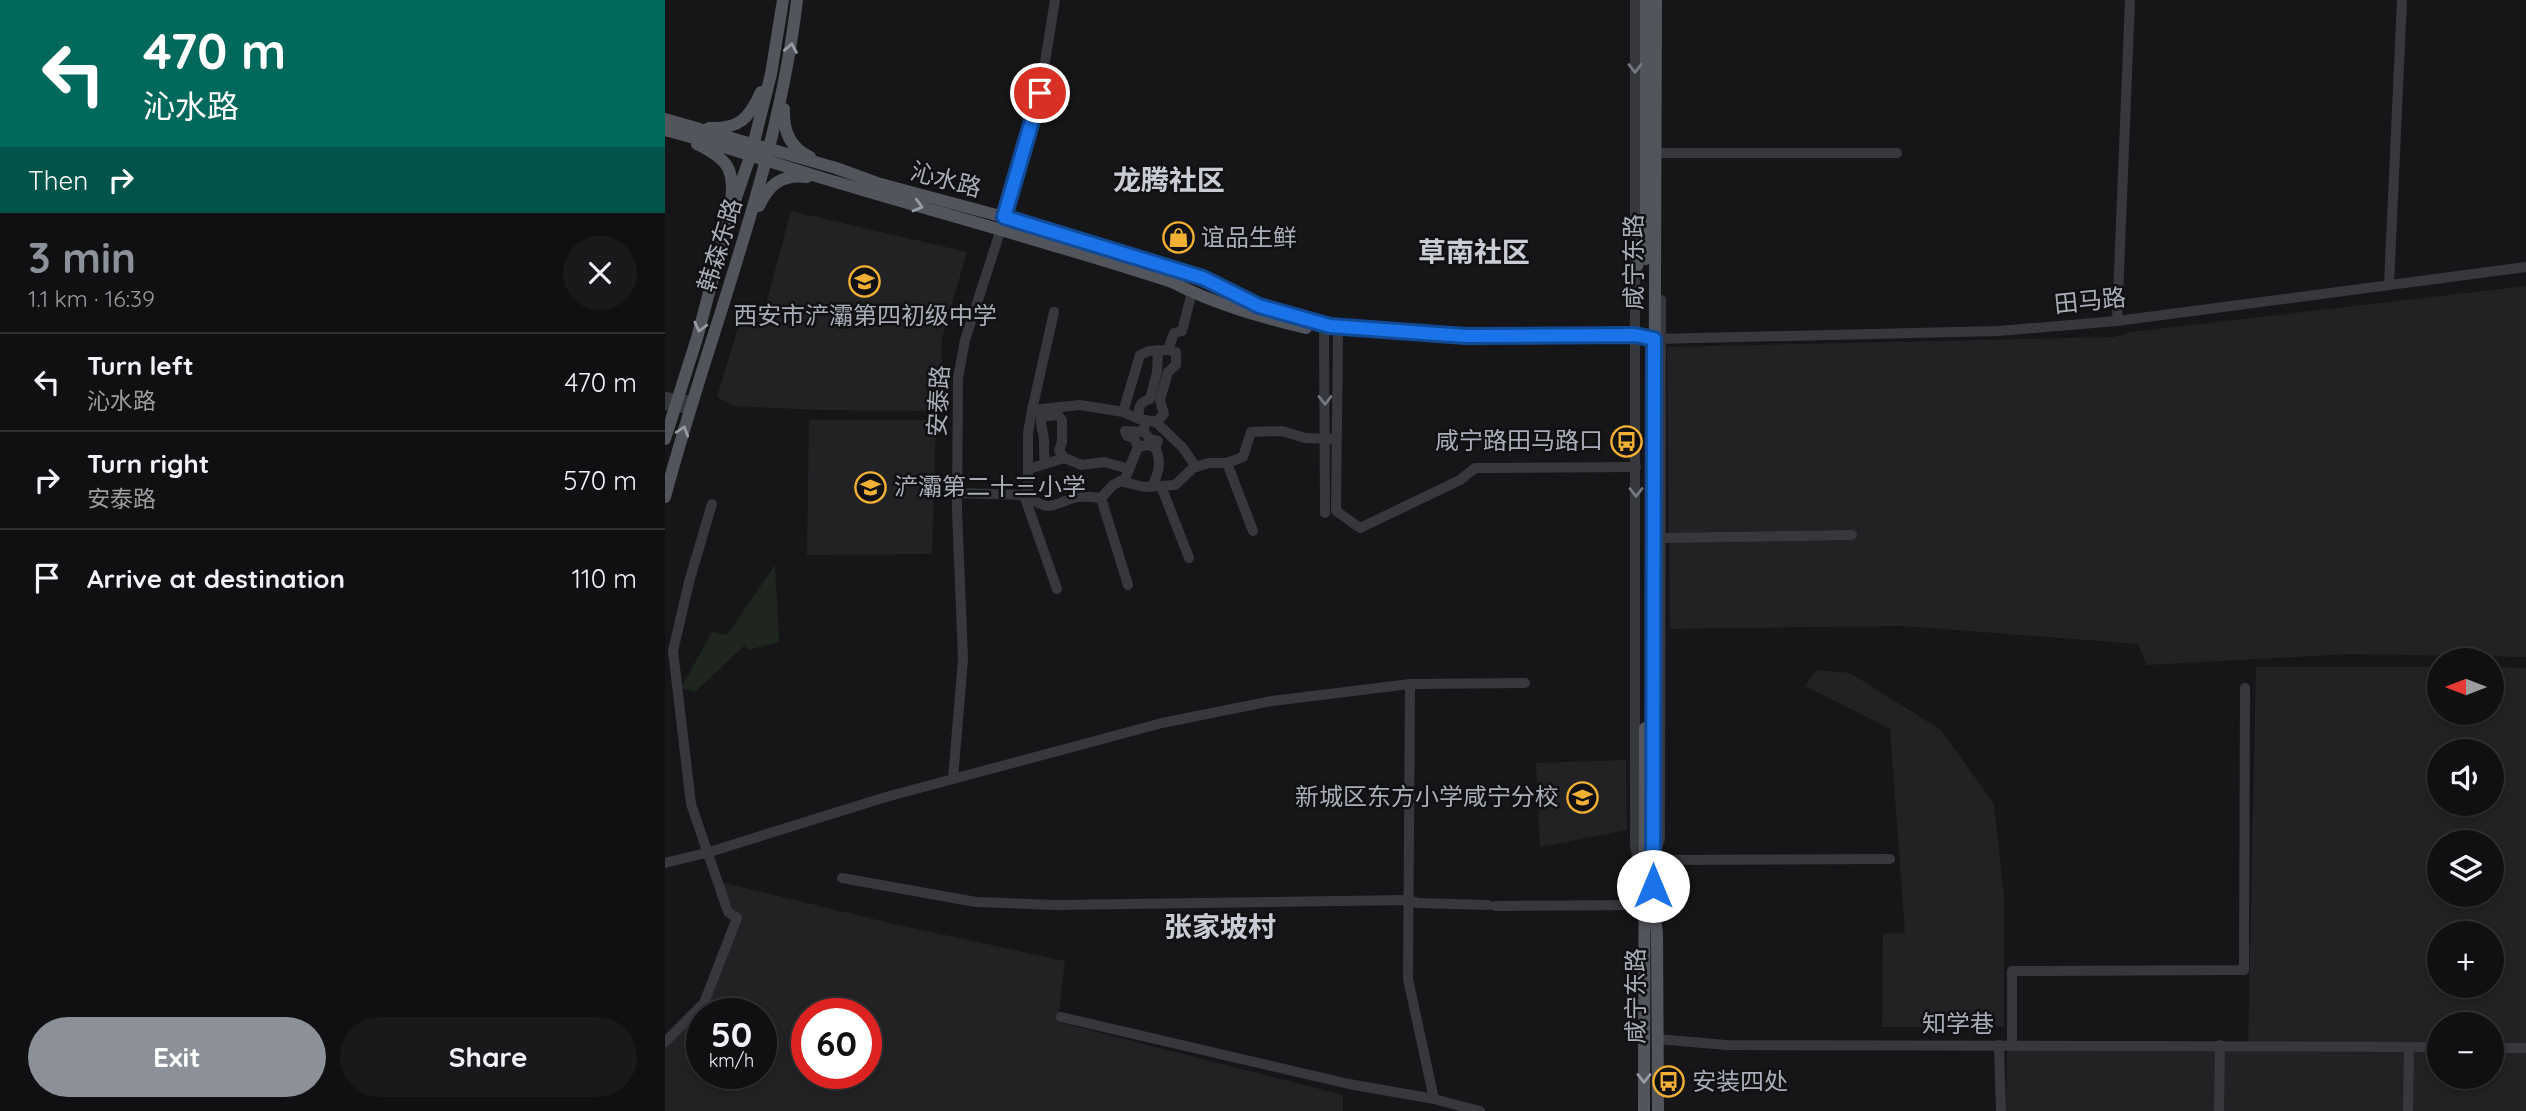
<!DOCTYPE html>
<meta charset="utf-8">
<style>
:root{--surface:#101012;--page:#19191b;--text:#f1f3f6;--muted:#9c9d9f;--line:#303032;--accent:#8c9099}
body{margin:0;font-family:Quicksand,"Noto Sans SC",sans-serif;background:var(--page);color:var(--text);height:100vh;display:flex;flex-direction:column;font-size:26px;white-space:nowrap}
*{box-sizing:border-box;margin:0}
p{font-size:23px;color:var(--muted)}
.icon{flex:none;width:38px;height:38px;fill:none;stroke:currentColor;stroke-width:2;stroke-linecap:round;stroke-linejoin:round}
.map{position:relative;flex:1;overflow:hidden}
.side{display:flex;flex-direction:column;background:var(--surface);width:665px}
.side>*{flex:none}
.guide{background:#00695c;color:#fff;overflow:hidden}
.needle{width:46px;rotate:270deg}
.fabs{position:absolute;left:1762px;top:648px;display:grid;gap:14px}
.fabs a{display:grid;place-items:center;width:77px;height:77px;border-radius:50%;background:var(--surface);box-shadow:0 4px 10px #0003,0 0 0 2px var(--line);font-size:35px}
.speed{position:absolute;left:21px;top:998px;display:flex;gap:14px;font-size:35px;font-weight:700;text-align:center}
.speed>*{display:grid;place-content:center;width:91px;height:91px;border-radius:50%;background:var(--surface);box-shadow:0 4px 10px #0003,0 0 0 2px var(--line);line-height:1}
.speed small{font-size:18px;font-weight:400}
.speed .limit{border:10px solid #d22;background:#fff;color:#111}
.pin{position:absolute;display:grid;place-items:center;width:60px;height:60px;color:#fff;margin:-30px;border:4px solid #fff;border-radius:50%;box-shadow:0 2px 7px #0007}
.me{position:absolute;width:77px;margin:-38px;rotate:0deg;stroke-linejoin:round;filter:drop-shadow(0 0 5px #0008)}
.turn{display:flex;align-items:center;gap:24px;height:147px;padding:0 28px;font-size:32px}
.turn .icon{width:91px;height:91px;stroke-width:2.5}
.turn b{display:block;font-size:49px;line-height:60px}
.then{display:flex;align-items:center;height:66px;padding:0 28px;background:#0003;gap:14px;font-size:26px}
.round{display:grid;place-items:center;flex:none;width:74px;height:74px;border-radius:37px;background:var(--page)}
.headline{display:flex;align-items:center;justify-content:space-between;height:119px;padding:0 28px}
h1{font-size:42px;font-weight:700;line-height:52px;color:var(--accent)}
.cta{display:flex;gap:14px;margin-top:auto;padding:14px 28px}
.cta a{flex:1;height:80px;border-radius:42px;background:var(--accent);color:#fff;font-size:28px;font-weight:700;line-height:80px;text-align:center}
.cta a+a{background:var(--page);color:var(--text)}
ul{padding:0;list-style:none}
li{display:flex;align-items:center;gap:21px;height:98px;padding:0 28px;border-top:2px solid var(--line)}
li div{flex:1}
li b{display:block;font-size:26px}
li em{font-style:normal}
main{display:flex;flex:1;min-height:0}
.map>svg:first-child{display:block}
.built{fill:#222225;fill-rule:evenodd}
.green{fill:#1e261f}
.lines{fill:none;stroke-linecap:round;stroke-linejoin:round}
.minor{stroke:#37383d;stroke-width:10}
.major{stroke:#53555c;stroke-width:12}
.oneway{stroke:#979ba6}
.oneway2{stroke:#757881}
.route-casing{stroke:#114b97;stroke-width:18}
.route{stroke:#1a73e8;stroke-width:12}
.labels{text-anchor:middle;stroke-width:5;stroke-linejoin:round;paint-order:stroke}
.street-label{font-size:24px;fill:#a8adb8;stroke:#111113}
.poi-label{font-size:24px;fill:#a8adb8;stroke:#111113;text-anchor:start}
.quarter-label{font-size:28px;font-weight:bold;fill:#c9ccd4;stroke:#111113}
</style>
<main>
<section class="side">
<div class="guide">
<div class="turn"><svg class="icon" aria-label="left" viewBox="0 0 24 24"><path d="M17 20v-9H6M10 6l-5 5 5 5"/></svg><div><b>470 m</b>沁水路</div></div>
<div class="then">Then<svg class="icon" aria-label="right" viewBox="0 0 24 24"><path d="M7 20v-9h11M14 6l5 5-5 5"/></svg></div>
</div>
<div class="headline"><div><h1>3 min</h1><p>1.1 km · 16:39</p></div><a class="round"><svg class="icon" aria-label="close" viewBox="0 0 24 24"><path d="M6 6l12 12M18 6L6 18"/></svg></a></div>
<ul>
<li><svg class="icon" aria-label="left" viewBox="0 0 24 24"><path d="M17 20v-9H6M10 6l-5 5 5 5"/></svg><div><b>Turn left</b><p>沁水路</p></div><em>470 m</em></li>
<li><svg class="icon" aria-label="right" viewBox="0 0 24 24"><path d="M7 20v-9h11M14 6l5 5-5 5"/></svg><div><b>Turn right</b><p>安泰路</p></div><em>570 m</em></li>
<li><svg class="icon" aria-label="arrive" viewBox="0 0 24 24"><path d="M6 21V4h12l-3 4 3 4H6"/></svg><div><b>Arrive at destination</b></div><em>110 m</em></li>
</ul>
<div class="cta"><a>Exit</a><a>Share</a></div>
</section>
<div class="map">
<svg width="1861" height="1111" viewBox="0 0 1861 1111">
<rect width="100%" height="100%" fill="#161618"/>
<g class="built">
<polygon points="126,211 302,252 277,338 276,408 267,411 153,410 69,406 52,397 78,311 99,311"/>
<polygon points="1861,286 1861,657 1684,654 1482,665 1473,644 1239,626 1005,629 1002,347 1449,337 1466,332"/>
<polygon points="144,420 271,420 267,554 142,555"/>
<path d="M1591,667H1774V712H1827V667L1861,668V1111H1341L1342,1050L1583,1051ZM1774,751H1827V803H1774ZM1774,842H1827V894H1774ZM1774,933H1827V985H1774ZM1774,1024H1827V1076H1774Z"/>
<polygon points="1152,670 1185,673 1276,730 1329,804 1339,896 1339,1027 1217,1027 1218,934 1240,933 1225,729 1140,686"/>
<polygon points="961,760 962,830 875,847 871,763"/>
<path d="M56,882L229,924L400,961L393,1022L678,1095V1111H0V1043L39,1003L72,918ZM37,1013H96V1073H37ZM142,1013H201V1073H142Z"/>
</g>
<polygon class="green" points="110,565 114,642 83,650 81,644 30,692 16,688 47,632 62,635"/>
<g class="lines">
<g class="minor">
<polyline points="970,0 970,846 976,874"/>
<polyline points="996,153 1232,153"/>
<polyline points="1724,285 1737,0"/>
<polyline points="996,300 995,839 988,860 1225,859"/>
<polyline points="1452,321 1465,0"/>
<polyline points="659,332 660,513"/>
<polyline points="673,334 671,511 695,528 795,480 810,468 971,467"/>
<polyline points="991,339 1333,331 1452,321 1861,267"/>
<polyline points="0,397 29,401"/>
<polyline points="0,405 25,409"/>
<polyline points="367,410 389,312"/>
<path d="M458,412L474,419C473,408 474,402 485,399L492,372L493,350"/>
<polyline points="475,419 491,422 499,414 495,400 503,372 511,365 511,352 503,350"/>
<polyline points="491,422 518,448 531,467"/>
<polyline points="473,447 482,445 490,447 493,441 485,439 477,430"/>
<polyline points="399,458 417,465 439,462 464,469"/>
<polyline points="562,463 588,531"/>
<path d="M364,469L380,464C379,455 379,449 379,440C379,432 375,426 376,417L393,415L397,420V442L394,450L399,458L380,464"/>
<polyline points="455,481 479,487 510,485 528,468 544,463 562,463 578,457 586,432 617,431 640,438 671,439"/>
<polyline points="496,486 524,558"/>
<path d="M487,487C494,472 497,462 490,447"/>
<polyline points="292,493 359,495 363,489 363,433 367,410 415,405 458,412 475,355 484,351 503,350 509,333 517,331 527,292"/>
<polyline points="436,498 463,585"/>
<polyline points="996,538 1187,535"/>
<path d="M392,589L359,495C390,514 383,504 413,497C420,496 428,497 436,498L448,485L460,479L473,447L469,438L462,436L460,431L475,432L479,429L480,422"/>
<polyline points="745,684 743,979 769,1099"/>
<polyline points="288,779 298,659 292,510 293,378 300,340 336,229 375,93 390,0"/>
<polyline points="0,863 41,853 221,797 497,723 607,701 745,684 860,683"/>
<polyline points="177,878 311,902 391,905 744,900 752,903 823,905"/>
<polyline points="830,906 979,905"/>
<polyline points="396,1017 684,1084 769,1099 815,1111"/>
<polyline points="992,1039 1061,1045 1774,1047"/>
<polyline points="0,1042 39,1003 72,918 63,912 26,804 8,651 24,582 47,504"/>
<polyline points="1334,1045 1336,1111"/>
<polyline points="1347,1045 1347,971 1579,970 1580,688"/>
<polyline points="1827,1048 1861,1048"/>
<polyline points="1554,1111 1555,1045"/>
<polyline points="1743,1111 1744,1047"/>
</g>
<g class="major">
<polyline points="991,0 988,860 989,913 992,932 993,1111"/>
<path d="M119,109C118,130 125,148 145,157"/>
<polyline points="0,119 171,168 212,183 350,220 538,278 594,306 665,326 800,336 970,335 989,339"/>
<path d="M44,128C74,129 84,119 96,92"/>
<path d="M0,130C59,145 115,166 174,183C285,216 397,246 507,282C549,304 595,317 641,328"/>
<path d="M32,144C63,159 70,169 66,203"/>
<path d="M94,206C104,184 117,174 142,177"/>
<polyline points="981,259 981,0"/>
<polyline points="970,270 979,250"/>
<polyline points="0,439 32,338 63,221 86,154 106,74 118,0"/>
<path d="M0,497C44,331 112,172 132,0"/>
<polyline points="979,1111 980,728"/>
</g>
</g>
<defs><path id="oneway-chevron" d="M-2-3.5L2.5 0L-2 3.5" fill="none" stroke-width="1.6" stroke-linecap="round" stroke-linejoin="round" transform="scale(1.75)"/></defs>
<g class="oneway">
<use href="#oneway-chevron" transform="translate(126 48) rotate(-80)"/>
<use href="#oneway-chevron" transform="translate(253 206) rotate(16)"/>
<use href="#oneway-chevron" transform="translate(35 327) rotate(104)"/>
<use href="#oneway-chevron" transform="translate(18 431) rotate(-72)"/>
<use href="#oneway-chevron" transform="translate(979 1078) rotate(90)"/>
</g>
<g class="oneway2">
<use href="#oneway-chevron" transform="translate(970 68) rotate(90)"/>
<use href="#oneway-chevron" transform="translate(660 400) rotate(90)"/>
<use href="#oneway-chevron" transform="translate(971 492) rotate(90)"/>
</g>
<g class="lines">
<defs>
<polyline id="route" points="375,93 339,217 538,278 594,306 665,326 800,336 970,335 989,339 988,886"/>
</defs>
<use href="#route" class="route-casing"/>
<use href="#route" class="route"/>
</g>
<defs>
<symbol id="shop-ring" viewBox="-11 -11 22 22"><circle r="9.5" fill="#111113" stroke="#f2b134" stroke-width="1.5"/><path d="M-5-2.5h2.3a2.7 3.5 0 0 1 5.4 0H5L5.5 6h-11ZM-1.5-2.5h3a1.5 2.3 0 0 0-3 0Z" fill="#f2b134"/></symbol>
<symbol id="school-ring" viewBox="-11 -11 22 22"><circle r="9.5" fill="#111113" stroke="#f2b134" stroke-width="1.5"/><path d="M0-5L7-2L0 1L-7-2ZM-4 1L0 2.5L4 1V4Q0 6-4 4Z" fill="#f2b134"/></symbol>
<symbol id="bus-ring" viewBox="-11 -11 22 22"><circle r="9.5" fill="#111113" stroke="#f2b134" stroke-width="1.5"/><path d="M-5-6H5V4H4V6H2V4H-2V6H-4V4H-5ZM-3.5-4V0h7V-4ZM-3.5 1.2v1.5H-2V1.2ZM2 1.2v1.5H3.5V1.2Z" fill="#f2b134"/></symbol>
</defs>
<g fill-rule="evenodd">
<use href="#shop-ring" x="496" y="220" width="35" height="35"/>
<use href="#school-ring" x="182" y="264" width="35" height="35"/>
<use href="#bus-ring" x="944" y="424" width="35" height="35"/>
<use href="#school-ring" x="188" y="470" width="35" height="35"/>
<use href="#school-ring" x="900" y="780" width="35" height="35"/>
<use href="#bus-ring" x="986" y="1064" width="35" height="35"/>
</g>
<g class="labels">
<g class="street-label">
<text transform="translate(281 180) rotate(15)" y="8">沁水路</text>
<text transform="translate(55 245) rotate(-73)" y="8">韩森东路</text>
<text transform="translate(969 262) rotate(-90)" y="8">咸宁东路</text>
<text transform="translate(1425 301) rotate(-6)" y="8">田马路</text>
<text transform="translate(274 401) rotate(-87)" y="8">安泰路</text>
<text transform="translate(971 996) rotate(-90)" y="8">咸宁东路</text>
<text x="1293" y="1032">知学巷</text>
</g>
<g class="poi-label">
<text x="536" y="246">谊品生鲜</text>
<text x="200" y="324" text-anchor="middle">西安市浐灞第四初级中学</text>
<text x="938" y="449" text-anchor="end">咸宁路田马路口</text>
<text x="229" y="495">浐灞第二十三小学</text>
<text x="894" y="805" text-anchor="end">新城区东方小学咸宁分校</text>
<text x="1027" y="1090">安装四处</text>
</g>
<g class="quarter-label">
<text x="504" y="190">龙腾社区</text>
<text x="809" y="262">草南社区</text>
<text x="555" y="937">张家坡村</text>
</g>
</g>
</svg>
<div class="fabs">
<a><svg class="needle" viewBox="-14 -14 28 28"><path d="M0-13l5 13h-10z" fill="#e53935"/><path d="M0 13l5-13h-10z" fill="#9c9d9f"/></svg></a>
<a><svg class="icon" aria-label="sound" viewBox="0 0 24 24"><path d="M4 9h4l5-4v14l-5-4H4zM17 9q2 3 0 6"/></svg></a>
<a><svg class="icon" aria-label="layers" viewBox="0 0 24 24"><path d="M12 4l9 5-9 5-9-5zM3 14l9 5 9-5"/></svg></a>
<a>+</a>
<a>−</a>
</div>
<div class="speed"><div>50<small>km/h</small></div><div class="limit">60</div></div>
<div class="pin" style="left:375px;top:93px;background:#d93025"><svg class="icon" aria-label="arrive" viewBox="0 0 24 24"><path d="M6 21V4h12l-3 4 3 4H6"/></svg></div>
<svg class="me" style="left:988px;top:886px" viewBox="-20 -20 40 40"><circle r="19" fill="#fff"/><path d="M0-13L10 11 0 6-10 11z" fill="#1a73e8"/></svg>
</div>
</main>
